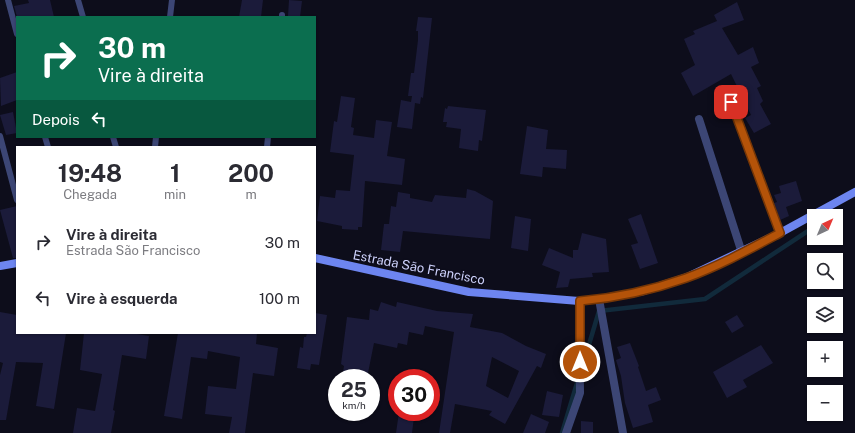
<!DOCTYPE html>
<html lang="pt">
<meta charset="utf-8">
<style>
:root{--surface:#fff;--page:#f2f2f3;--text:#2b2b33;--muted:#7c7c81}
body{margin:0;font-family:"Public Sans",sans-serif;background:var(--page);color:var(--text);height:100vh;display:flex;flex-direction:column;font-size:15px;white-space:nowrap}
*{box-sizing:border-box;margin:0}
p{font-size:13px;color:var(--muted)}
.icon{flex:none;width:22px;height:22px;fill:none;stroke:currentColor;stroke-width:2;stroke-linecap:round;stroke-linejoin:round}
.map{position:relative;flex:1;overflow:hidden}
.side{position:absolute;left:16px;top:146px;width:300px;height:188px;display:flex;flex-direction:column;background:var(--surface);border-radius:0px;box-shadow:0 1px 3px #0004}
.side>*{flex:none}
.top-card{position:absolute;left:16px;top:16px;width:300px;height:122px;border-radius:0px;box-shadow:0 1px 3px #0004;background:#0b6e4f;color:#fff;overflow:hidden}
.needle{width:26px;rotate:44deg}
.buttons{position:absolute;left:807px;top:209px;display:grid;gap:8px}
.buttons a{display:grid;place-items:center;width:36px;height:36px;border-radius:0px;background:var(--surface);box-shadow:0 1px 3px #0004;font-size:20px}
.speed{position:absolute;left:328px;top:369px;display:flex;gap:8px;font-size:20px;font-weight:700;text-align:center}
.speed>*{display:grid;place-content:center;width:52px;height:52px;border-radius:50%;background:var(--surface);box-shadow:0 1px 3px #0004;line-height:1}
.speed small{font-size:10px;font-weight:400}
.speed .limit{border:6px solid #d22;background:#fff;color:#111}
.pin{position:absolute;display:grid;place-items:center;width:34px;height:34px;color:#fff;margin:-17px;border-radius:8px;box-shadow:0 2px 6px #0006}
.me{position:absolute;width:44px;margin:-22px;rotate:0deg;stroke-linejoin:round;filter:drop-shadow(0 0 3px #0008)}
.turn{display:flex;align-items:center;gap:14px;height:84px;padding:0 16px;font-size:18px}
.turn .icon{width:52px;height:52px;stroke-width:2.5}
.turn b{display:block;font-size:28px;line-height:34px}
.then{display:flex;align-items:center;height:38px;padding:0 16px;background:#0003;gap:8px;font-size:15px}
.eta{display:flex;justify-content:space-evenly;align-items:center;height:68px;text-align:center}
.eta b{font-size:24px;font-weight:700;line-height:28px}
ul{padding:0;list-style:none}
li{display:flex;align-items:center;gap:12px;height:56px;padding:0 16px}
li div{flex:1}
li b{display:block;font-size:15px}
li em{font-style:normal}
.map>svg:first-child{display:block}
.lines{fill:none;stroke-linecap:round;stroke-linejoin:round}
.stream{stroke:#112a3b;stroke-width:4.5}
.building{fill:#1b1b3a;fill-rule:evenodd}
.lane{stroke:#3c4675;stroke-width:6}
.street{stroke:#3c4675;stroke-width:8}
.secondary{stroke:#6d85f0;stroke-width:8}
.route-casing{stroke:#753606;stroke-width:10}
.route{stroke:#b45309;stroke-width:7}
.labels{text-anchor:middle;stroke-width:3;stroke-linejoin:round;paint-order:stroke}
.street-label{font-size:13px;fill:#ccd0fa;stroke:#0d0d1b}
</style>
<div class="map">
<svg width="855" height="433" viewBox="0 0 855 433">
<rect width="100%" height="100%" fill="#0d0d1b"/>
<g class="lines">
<g class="stream">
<polyline points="831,216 839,211"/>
<polyline points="582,368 599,311 705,299 814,227"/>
<polyline points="562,433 577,383"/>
</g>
</g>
<g class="building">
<polygon points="28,0 50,0 54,17 17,17 14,6 29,3"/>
<polygon points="242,0 263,0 261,17 239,17"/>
<polygon points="289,0 302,1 300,17 288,16"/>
<polygon points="737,2 744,20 722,28 738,55 753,47 759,63 751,67 761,86 757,88 763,101 760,104 771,124 754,133 745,118 751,115 731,74 693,96 681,73 695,65 684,39 695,34 693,31 717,21 714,15"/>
<polygon points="418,17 432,18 423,98 421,97 420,104 415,103 412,129 397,127 401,100 411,102 412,96 408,96 411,73 414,73 418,40 418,31 416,31"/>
<polygon points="17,72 17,100 1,106 0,78"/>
<polygon points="341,96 355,98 351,127 354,128 353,135 374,138 376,120 392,122 387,156 405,159 402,185 365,181 362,227 358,227 358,230 342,229 342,226 317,221 320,196 335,198 336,190 350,191 354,155 330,152 334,121 337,122"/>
<polygon points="448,106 486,110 482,141 479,140 478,151 459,148 461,129 446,127 447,122 443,122 445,108 447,109"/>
<polygon points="13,112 17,133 6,135 0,115"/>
<polygon points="527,126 548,130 546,149 567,150 566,169 543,167 542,177 520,174"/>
<polygon points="796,181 802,201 786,207 789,216 780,220 774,203 777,202 774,195 781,193 779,186"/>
<polygon points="467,189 475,191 493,201 490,239 403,231 400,252 381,250 384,224 389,224 391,206 396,207 398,192 410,194 410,198 432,202 435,195 466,198"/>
<polygon points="17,206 17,258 13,258 0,210"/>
<polygon points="641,214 658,263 640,269 631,245 638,243 628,219"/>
<polygon points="515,216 531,219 528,251 511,248"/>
<polygon points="582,233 606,239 609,272 592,273 593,277 570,279 568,287 556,288 560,272 542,265 549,248 573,258 573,250 578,250"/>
<path d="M381,302L396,307L397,302L437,311L473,314L470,327L502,333L526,346L546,354L541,368L537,366L505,424L489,415L492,411L455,404L450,433H439L454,332L425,326L423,335L409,332L407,345L398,343L397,348L374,343L368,373L361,372L360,378H342L344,366L341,364L347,317L369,320L370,309L378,311ZM492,357L519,371L508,398L486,386Z"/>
<polygon points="0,312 17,315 17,333 66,333 54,409 36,406 43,363 16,362 6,420 0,420 0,375 3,363 0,362"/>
<polygon points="315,313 327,315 319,365 311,364 310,370 297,368 300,347 303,348 304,337 306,337 307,333 315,333"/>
<polygon points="737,315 744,326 732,333 725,322"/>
<polygon points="84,333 131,333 149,336 146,359 122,355 113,410 115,411 111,433 73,433 77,408 95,411 102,374 80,370"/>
<polygon points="178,333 257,333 256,344 278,348 274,376 253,373 245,433 229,433 232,417 205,414 208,386 236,389 240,357 208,351 207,359 191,357 182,419 164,416"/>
<polygon points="630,343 639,366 638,367 646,391 656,387 661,400 648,405 653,422 633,428 625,403 621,376 616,360 621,358 617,347"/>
<polygon points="761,345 773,363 743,380 747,387 727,398 713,372"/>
<polygon points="547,391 563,395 559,417 542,415"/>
<polygon points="399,412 410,412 409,416 414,417 412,433 396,433"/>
<polygon points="531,414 549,422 545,433 523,433"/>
<polygon points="581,421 593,422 593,433 581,433"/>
</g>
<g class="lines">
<g class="lane">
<polyline points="8,0 17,34"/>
<polyline points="78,0 83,17"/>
<polyline points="170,17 172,0"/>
<polyline points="282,17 282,15"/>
<polyline points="731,102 780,233"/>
<polyline points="0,136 17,200"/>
<polyline points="45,137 48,147"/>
<polyline points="113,137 116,147"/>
<polyline points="155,147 156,137"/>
<polyline points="267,147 268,137"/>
</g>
<g class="street">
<polyline points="699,119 742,253"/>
<polyline points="599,299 623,433"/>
<polyline points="566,433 580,393 579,301"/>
</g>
<g class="secondary">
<polyline points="315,258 469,292 579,301 599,299 644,291 687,277 780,233 855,192"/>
<polyline points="0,266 17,263"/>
</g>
</g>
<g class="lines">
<defs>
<path id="route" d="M580,362V301C616,298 652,290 686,278C719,266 750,249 780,233L731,102"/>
</defs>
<use href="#route" class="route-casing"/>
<use href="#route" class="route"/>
</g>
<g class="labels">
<g class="street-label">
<text transform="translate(419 267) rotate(11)" y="5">Estrada São Francisco</text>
</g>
</g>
</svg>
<div class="buttons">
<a><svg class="needle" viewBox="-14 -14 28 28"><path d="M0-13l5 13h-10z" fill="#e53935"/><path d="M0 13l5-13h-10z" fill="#7c7c81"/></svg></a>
<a><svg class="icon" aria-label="search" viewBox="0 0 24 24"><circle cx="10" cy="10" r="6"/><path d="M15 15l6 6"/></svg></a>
<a><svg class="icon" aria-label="layers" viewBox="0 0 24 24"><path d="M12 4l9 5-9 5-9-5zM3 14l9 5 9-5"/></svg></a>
<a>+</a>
<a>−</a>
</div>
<div class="speed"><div>25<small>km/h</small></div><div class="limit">30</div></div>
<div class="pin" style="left:731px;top:102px;background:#d93025"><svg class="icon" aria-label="arrive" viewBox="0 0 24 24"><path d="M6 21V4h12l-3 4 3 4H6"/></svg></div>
<svg class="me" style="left:580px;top:362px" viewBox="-20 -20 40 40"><circle r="17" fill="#b45309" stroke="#fff" stroke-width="3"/><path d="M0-11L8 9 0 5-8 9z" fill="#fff"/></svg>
<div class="top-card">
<div class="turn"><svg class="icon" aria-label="right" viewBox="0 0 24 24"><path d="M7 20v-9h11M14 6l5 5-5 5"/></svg><div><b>30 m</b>Vire à direita</div></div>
<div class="then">Depois<svg class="icon" aria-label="left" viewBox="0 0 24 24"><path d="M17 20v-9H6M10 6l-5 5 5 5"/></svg></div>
</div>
<section class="side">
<div class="eta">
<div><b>19:48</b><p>Chegada</p></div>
<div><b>1</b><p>min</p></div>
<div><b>200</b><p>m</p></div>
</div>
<ul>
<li><svg class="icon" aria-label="right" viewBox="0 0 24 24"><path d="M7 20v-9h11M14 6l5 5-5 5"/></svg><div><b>Vire à direita</b><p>Estrada São Francisco</p></div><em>30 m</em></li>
<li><svg class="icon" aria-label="left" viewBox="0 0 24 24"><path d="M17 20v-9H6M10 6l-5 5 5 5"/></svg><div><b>Vire à esquerda</b></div><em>100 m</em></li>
</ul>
</section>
</div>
